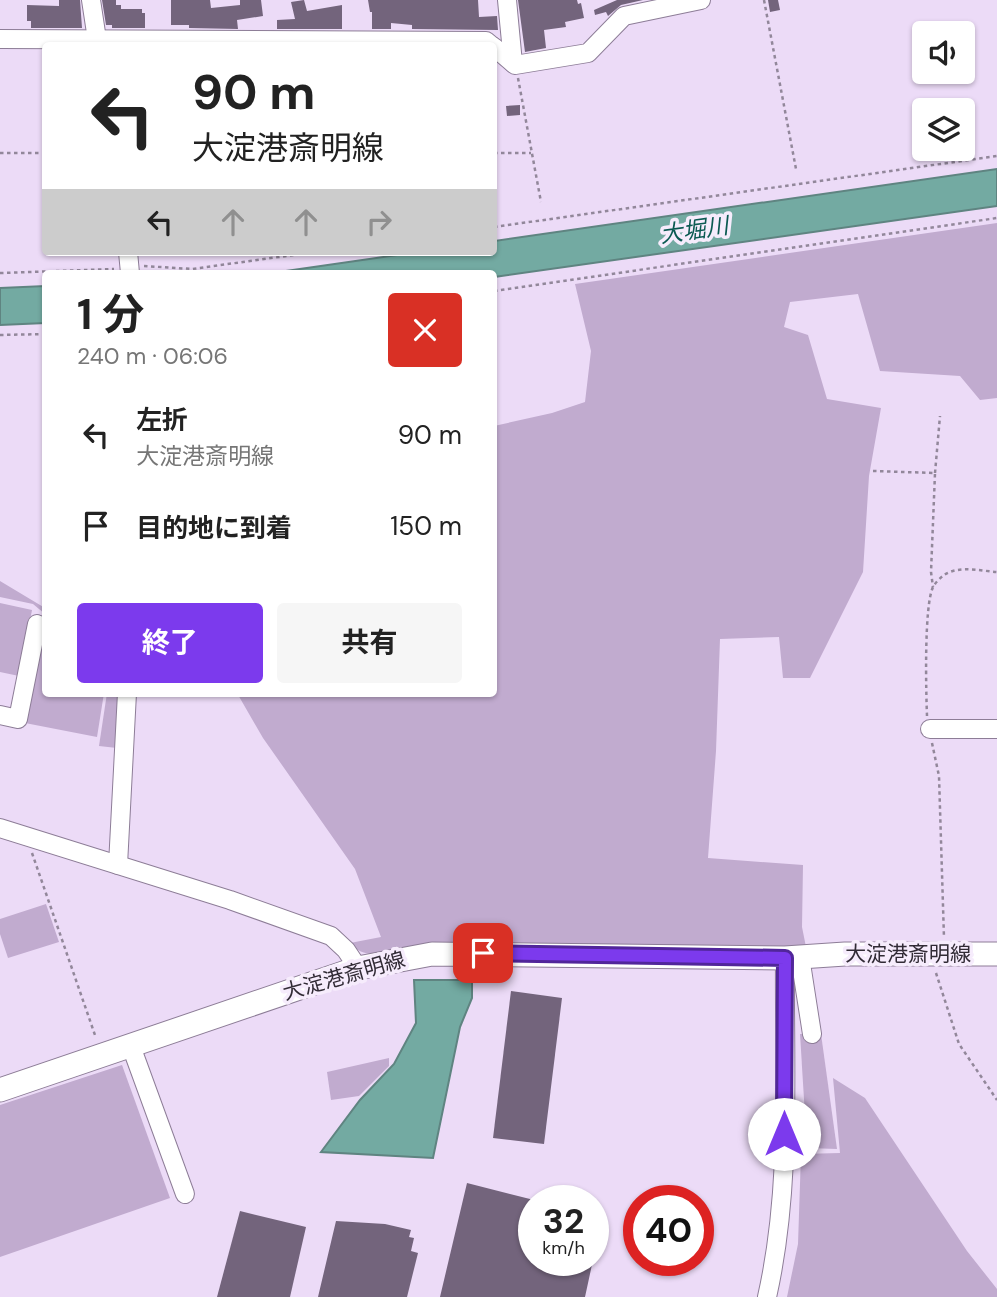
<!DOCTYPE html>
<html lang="ja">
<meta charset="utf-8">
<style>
:root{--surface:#fff;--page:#f6f6f6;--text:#222;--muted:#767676;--accent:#7c3aed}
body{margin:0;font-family:"DM Sans","Noto Sans JP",sans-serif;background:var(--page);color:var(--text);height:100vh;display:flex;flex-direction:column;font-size:26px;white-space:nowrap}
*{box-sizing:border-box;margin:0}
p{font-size:23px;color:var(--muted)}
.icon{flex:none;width:38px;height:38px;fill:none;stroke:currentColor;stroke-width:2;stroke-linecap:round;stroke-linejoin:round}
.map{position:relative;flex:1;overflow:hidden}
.sheet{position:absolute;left:42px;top:270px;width:455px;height:427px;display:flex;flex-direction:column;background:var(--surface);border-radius:7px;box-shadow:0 2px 5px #0004}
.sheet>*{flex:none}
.banner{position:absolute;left:42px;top:42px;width:455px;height:214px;border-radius:7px;box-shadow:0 2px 5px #0004;background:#fff;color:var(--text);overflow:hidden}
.controls{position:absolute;left:912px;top:21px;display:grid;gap:14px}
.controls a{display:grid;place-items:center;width:63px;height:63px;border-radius:7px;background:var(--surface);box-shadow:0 2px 5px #0004;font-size:35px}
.speed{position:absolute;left:518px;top:1185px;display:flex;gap:14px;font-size:35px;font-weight:700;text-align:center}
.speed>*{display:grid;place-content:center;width:91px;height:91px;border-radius:50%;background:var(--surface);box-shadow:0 2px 5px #0004;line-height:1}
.speed small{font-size:18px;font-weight:400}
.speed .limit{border:10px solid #d22;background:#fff;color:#111}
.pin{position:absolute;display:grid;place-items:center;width:60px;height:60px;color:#fff;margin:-30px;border-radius:14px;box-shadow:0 4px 10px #0006}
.me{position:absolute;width:77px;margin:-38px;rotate:0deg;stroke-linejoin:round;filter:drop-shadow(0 0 5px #0008)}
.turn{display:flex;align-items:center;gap:24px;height:147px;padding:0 35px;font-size:32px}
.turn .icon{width:91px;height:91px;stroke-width:2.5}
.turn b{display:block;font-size:49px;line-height:60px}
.lanes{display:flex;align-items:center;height:66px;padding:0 35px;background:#0003;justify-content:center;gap:35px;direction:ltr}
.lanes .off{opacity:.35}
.round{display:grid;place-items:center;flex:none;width:74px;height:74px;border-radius:7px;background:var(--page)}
.head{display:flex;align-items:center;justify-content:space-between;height:119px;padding:0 35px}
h1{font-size:42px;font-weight:700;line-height:52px}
.action{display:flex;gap:14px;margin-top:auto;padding:14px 35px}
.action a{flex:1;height:80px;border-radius:7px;background:var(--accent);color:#fff;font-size:28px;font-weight:700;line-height:80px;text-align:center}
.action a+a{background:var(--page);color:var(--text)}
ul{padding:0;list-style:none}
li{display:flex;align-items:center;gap:21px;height:91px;padding:0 35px}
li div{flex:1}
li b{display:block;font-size:26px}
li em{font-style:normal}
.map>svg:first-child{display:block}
.green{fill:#c1abcf}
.water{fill:#73aaa2;stroke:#5f8481;stroke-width:2}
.building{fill:#73647c}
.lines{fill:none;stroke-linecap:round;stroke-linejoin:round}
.minor-casing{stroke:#8d7d97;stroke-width:20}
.major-casing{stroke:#8d7d97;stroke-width:25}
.path{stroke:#92879a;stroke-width:2.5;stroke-dasharray:3.5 3.5;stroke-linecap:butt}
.minor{stroke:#fff;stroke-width:18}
.major{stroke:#fff;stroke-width:23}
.route-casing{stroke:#51269a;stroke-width:18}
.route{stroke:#7c3aed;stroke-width:12}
.labels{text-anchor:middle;stroke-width:7;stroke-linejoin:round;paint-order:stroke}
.street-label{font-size:21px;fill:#312b35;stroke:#f6ecfc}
.water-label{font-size:23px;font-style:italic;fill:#0b5a52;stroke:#f6ecfc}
</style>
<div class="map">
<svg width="997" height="1297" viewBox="0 0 997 1297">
<rect width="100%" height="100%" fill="#ecdbf7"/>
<g class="green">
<path d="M997,223V398L980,400L960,376L880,371L858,294L790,302L784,327L808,335L827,399L881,408L869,476L863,572L810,678H783L779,637L720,639L716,751L708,858L803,865L802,927L806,947L409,946C387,951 366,962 350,943L381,937L355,869L263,738L237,693H494V426L552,413L585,402L591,351L575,284Z"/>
<polygon points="0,581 45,608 45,614 33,604 0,597"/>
<polygon points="0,603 32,610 19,676 0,672"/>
<polygon points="44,626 46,693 104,693 97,737 25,723"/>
<polygon points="107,693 120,693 117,748 99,746"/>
<polygon points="46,904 59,942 8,958 0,934 0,919"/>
<polygon points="800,1034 821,1034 837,1149 807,1148"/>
<polygon points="389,1058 389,1066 359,1096 331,1100 327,1072"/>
<polygon points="122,1065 170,1198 0,1257 0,1105"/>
<polygon points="833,1078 865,1098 967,1251 997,1289 997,1297 787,1297 798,1244 801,1154 840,1153"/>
</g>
<g class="water">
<polygon points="997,169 997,206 494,277 494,273 272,273 418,252 494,252 494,241"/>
<polygon points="45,286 45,323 0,325 0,288"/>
<polygon points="414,980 472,980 472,998 460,1027 433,1158 321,1152 360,1100 394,1064 416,1023"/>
</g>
<g class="building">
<polygon points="59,0 80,0 82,28 31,28 31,21 27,21 27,5 59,6"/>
<polygon points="102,0 116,0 116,5 121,5 121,9 142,9 142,13 145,13 145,28 112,28 112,25 106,25"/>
<polygon points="171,0 210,0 211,8 240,5 240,0 261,0 263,16 237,20 238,29 189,28 189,25 171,25"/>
<polygon points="304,0 307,11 342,5 342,29 277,29 277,20 295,19 291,2"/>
<polygon points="368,0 478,0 479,17 497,16 498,30 412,29 412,25 391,23 391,29 372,29 372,12 370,12"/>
<polygon points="518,0 577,0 578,4 581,3 584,18 565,22 566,27 544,30 546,48 525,52"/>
<polygon points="617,0 643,0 621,5 608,16 606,12 595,15 594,10"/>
<polygon points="768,0 778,0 780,10 770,12"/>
<polygon points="520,105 520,115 507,116 506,106"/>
<polygon points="511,991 562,998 544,1144 493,1138"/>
<polygon points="467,1183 534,1200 534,1260 593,1260 585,1297 440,1297"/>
<polygon points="240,1211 306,1227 290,1297 217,1297"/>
<polygon points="336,1221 385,1224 411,1230 409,1237 414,1238 411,1251 418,1253 407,1297 318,1297"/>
</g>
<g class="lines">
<defs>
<g id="minor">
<polyline points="91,0 98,46"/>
<polyline points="507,0 513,63"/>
<polyline points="0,39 486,41 492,46"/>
<polyline points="494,47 515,65 588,53 624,16 701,0"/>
<polyline points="128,252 130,273"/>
<polyline points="0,715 18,719 37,624"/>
<polyline points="930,729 997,729"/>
<polyline points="0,828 230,900 331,936 346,950 358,968"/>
<polyline points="118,865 127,693"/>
<polyline points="800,957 812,1034"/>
<polyline points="131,1046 185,1194"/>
<path d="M767,1297C792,1187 784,1070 785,958"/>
</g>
<polyline id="major" points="0,1090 358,968 432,954 785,958 845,954 997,954"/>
</defs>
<use href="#minor" class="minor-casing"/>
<use href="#major" class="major-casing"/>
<g class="path">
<polyline points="764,0 796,169"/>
<polyline points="518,78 541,202"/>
<polyline points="0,153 46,153"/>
<polyline points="494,153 531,153"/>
<polyline points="494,227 997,156"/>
<polyline points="144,266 192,269 315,252"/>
<polyline points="0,273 114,269"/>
<polyline points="494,291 997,218"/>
<polyline points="0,335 46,334"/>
<polyline points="873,471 935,473 931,572 933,587"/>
<polyline points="935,473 940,416"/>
<path d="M927,716C926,691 924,606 933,587C935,583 941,577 944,575C959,565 981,571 997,572"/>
<polyline points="932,743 939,776 944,938"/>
<polyline points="32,853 96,1038"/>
<polyline points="936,973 959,1044 997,1100"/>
</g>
<use href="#minor" class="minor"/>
<use href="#major" class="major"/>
</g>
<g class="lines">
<defs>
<polyline id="route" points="483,953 785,958 784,1134"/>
</defs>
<use href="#route" class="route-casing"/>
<use href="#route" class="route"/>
</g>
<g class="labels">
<g class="street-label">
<text x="908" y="961">大淀港斎明線</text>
<text transform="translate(344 976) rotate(-16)" y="7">大淀港斎明線</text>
</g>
<g class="water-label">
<text transform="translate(694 230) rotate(-8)" y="8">大堀川</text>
</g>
</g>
</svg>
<div class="controls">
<a><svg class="icon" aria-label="sound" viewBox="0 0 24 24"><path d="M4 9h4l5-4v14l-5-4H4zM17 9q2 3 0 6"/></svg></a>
<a><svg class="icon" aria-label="layers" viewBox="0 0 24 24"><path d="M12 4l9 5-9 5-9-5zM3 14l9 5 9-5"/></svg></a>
</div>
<div class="speed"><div>32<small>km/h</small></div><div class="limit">40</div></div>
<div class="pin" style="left:483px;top:953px;background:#d93025"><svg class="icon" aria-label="arrive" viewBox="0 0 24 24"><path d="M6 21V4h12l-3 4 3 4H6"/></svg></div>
<svg class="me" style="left:784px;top:1134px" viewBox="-20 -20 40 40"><circle r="19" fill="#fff"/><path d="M0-13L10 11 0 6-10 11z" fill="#7c3aed"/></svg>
<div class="banner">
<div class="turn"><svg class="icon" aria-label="left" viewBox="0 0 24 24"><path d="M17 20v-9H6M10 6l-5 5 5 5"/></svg><div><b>90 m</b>大淀港斎明線</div></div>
<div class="lanes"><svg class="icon" aria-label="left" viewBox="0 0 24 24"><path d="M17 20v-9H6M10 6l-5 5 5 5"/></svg><svg class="icon off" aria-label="ahead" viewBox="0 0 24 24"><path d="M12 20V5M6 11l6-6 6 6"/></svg><svg class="icon off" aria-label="ahead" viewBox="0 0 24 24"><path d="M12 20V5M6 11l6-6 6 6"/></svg><svg class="icon off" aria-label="right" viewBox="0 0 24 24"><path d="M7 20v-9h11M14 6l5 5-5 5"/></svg></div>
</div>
<section class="sheet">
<div class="head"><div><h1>1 分</h1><p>240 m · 06:06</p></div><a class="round" style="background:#d93025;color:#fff"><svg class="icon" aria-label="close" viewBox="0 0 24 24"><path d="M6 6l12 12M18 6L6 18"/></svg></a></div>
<ul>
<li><svg class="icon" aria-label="left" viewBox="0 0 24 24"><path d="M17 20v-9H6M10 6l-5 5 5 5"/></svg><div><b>左折</b><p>大淀港斎明線</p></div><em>90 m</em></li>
<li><svg class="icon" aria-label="arrive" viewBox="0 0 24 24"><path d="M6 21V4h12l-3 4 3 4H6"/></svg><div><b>目的地に到着</b></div><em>150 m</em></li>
</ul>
<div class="action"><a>終了</a><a>共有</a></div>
</section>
</div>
